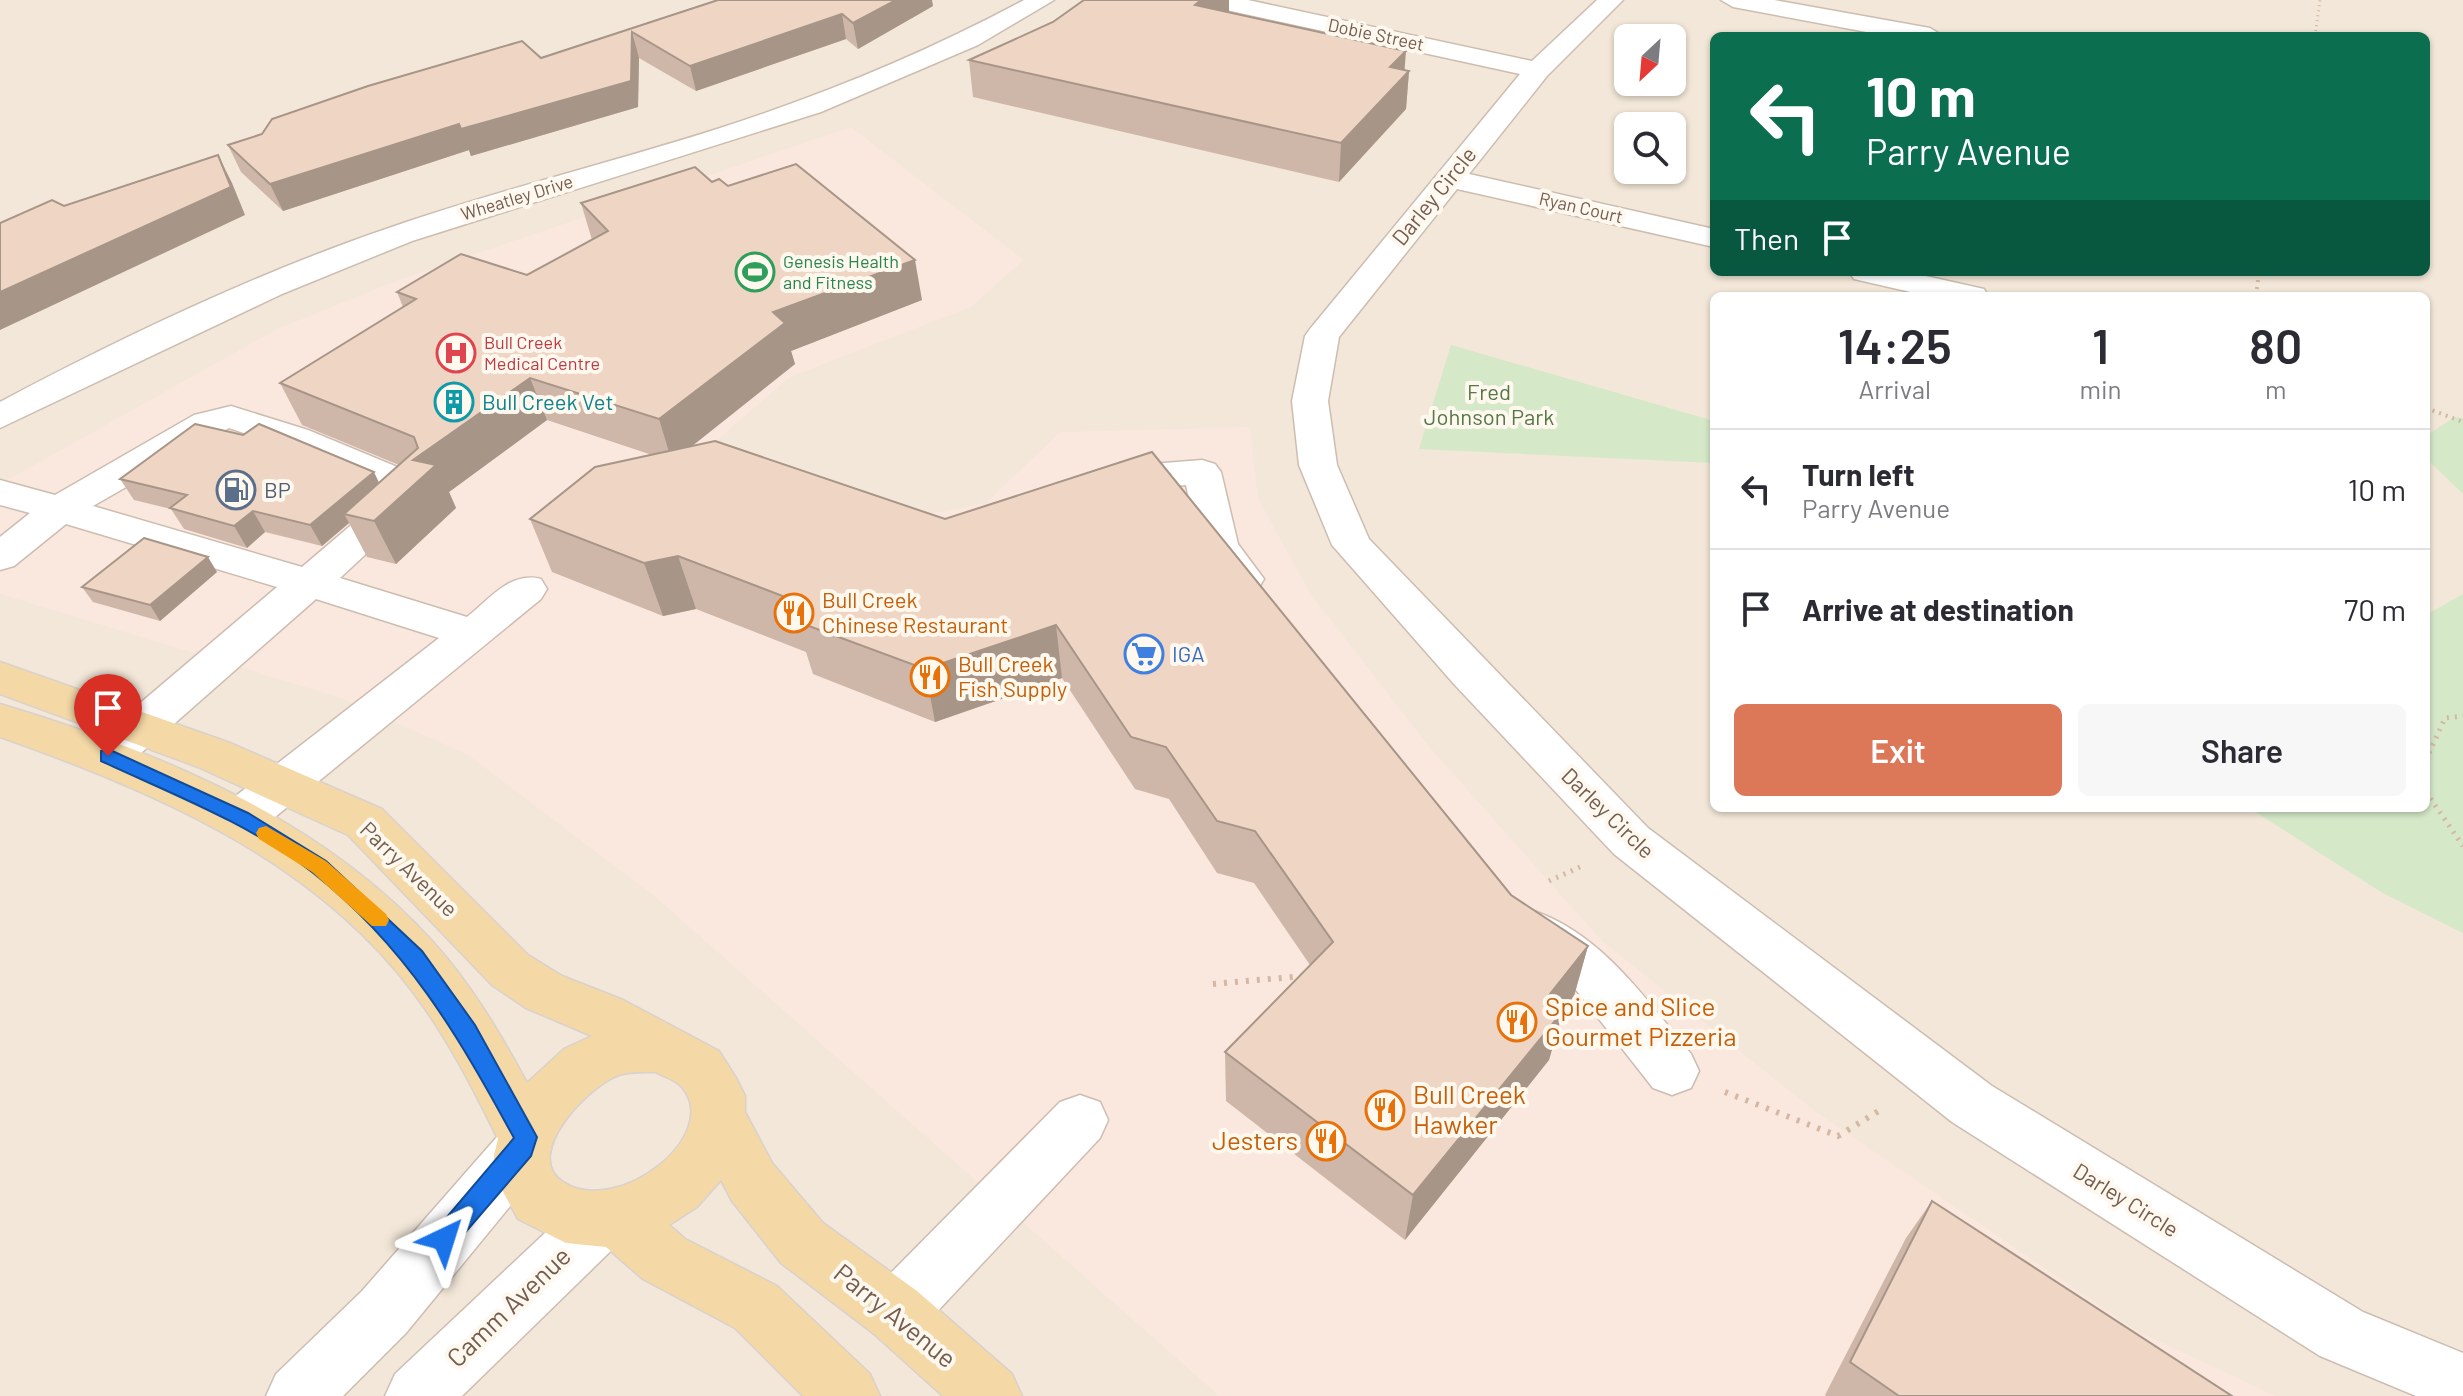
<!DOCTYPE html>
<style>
:root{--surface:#fff;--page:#f7f7f7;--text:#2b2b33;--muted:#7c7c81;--line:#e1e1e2;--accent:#dc7758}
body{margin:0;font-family:Barlow,sans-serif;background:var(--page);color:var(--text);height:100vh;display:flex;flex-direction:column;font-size:30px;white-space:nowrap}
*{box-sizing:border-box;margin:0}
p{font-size:26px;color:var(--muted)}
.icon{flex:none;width:44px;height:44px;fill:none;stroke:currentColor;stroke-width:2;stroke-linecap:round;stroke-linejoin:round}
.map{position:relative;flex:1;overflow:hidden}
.sheet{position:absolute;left:1710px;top:292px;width:720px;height:520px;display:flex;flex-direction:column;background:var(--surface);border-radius:12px;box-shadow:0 2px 6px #0004}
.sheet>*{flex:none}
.banner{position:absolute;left:1710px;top:32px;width:720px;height:244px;border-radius:12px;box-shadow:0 2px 6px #0004;background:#0b6e4f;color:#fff;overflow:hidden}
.needle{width:52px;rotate:206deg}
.buttons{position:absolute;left:1614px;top:24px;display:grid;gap:16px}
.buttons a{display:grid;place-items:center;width:72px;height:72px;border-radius:12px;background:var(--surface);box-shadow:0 2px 6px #0004;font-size:40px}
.pin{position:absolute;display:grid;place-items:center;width:68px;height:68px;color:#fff;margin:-82px -34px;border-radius:50% 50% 50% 0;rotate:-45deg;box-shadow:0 0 8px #0007}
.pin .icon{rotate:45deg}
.me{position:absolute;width:88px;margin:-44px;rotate:41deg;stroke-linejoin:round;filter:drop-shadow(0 0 6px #0008)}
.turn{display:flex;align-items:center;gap:28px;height:168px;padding:0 24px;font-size:36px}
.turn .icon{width:104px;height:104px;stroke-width:2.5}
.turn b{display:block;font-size:56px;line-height:68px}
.then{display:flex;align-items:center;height:76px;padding:0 24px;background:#0003;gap:16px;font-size:30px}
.eta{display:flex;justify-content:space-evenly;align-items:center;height:136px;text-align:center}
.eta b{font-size:48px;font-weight:600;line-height:56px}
.button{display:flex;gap:16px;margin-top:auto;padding:16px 24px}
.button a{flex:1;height:92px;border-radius:12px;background:var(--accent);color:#fff;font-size:32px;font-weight:600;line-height:92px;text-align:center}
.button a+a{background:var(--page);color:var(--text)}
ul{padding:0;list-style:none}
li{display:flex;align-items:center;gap:24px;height:120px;padding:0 24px;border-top:2px solid var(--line)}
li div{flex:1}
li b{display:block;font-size:30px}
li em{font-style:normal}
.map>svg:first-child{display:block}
.residential{fill:#f2e7d8;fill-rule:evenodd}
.commercial{fill:#fae7de}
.green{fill:#d5e8c8}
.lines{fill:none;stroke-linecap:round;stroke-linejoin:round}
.minor-casing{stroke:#cdbdb0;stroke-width:3}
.major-casing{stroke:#d8d1cd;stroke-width:3}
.path-far3{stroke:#d4b8a5;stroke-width:3;stroke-dasharray:1 4;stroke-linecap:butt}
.path-far2{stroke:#d4b8a5;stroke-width:4;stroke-dasharray:2 5;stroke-linecap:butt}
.path-far1{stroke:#d4b8a5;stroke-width:5;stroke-dasharray:2 6;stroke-linecap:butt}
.path{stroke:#d4b8a5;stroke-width:6;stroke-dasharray:3 8;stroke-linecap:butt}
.minor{fill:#fff;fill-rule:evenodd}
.major{fill:#f4d9a7;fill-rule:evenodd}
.wall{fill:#ceb7a8}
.shaded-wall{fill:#a79588}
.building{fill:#efd5c3;stroke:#a79588;stroke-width:2}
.route{fill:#1a73e8;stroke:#114b97;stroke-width:2}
.slow{fill:#f59e0b}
.labels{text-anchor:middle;stroke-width:8;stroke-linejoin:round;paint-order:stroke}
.far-street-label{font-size:18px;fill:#745c4e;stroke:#fef8ef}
.far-leisure-label{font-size:18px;fill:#27864d;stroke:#fef8ef;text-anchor:start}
.far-health-label{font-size:18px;fill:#be3a42;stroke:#fef8ef;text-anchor:start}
.street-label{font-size:22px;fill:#745c4e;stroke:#fef8ef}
.park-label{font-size:22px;fill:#547847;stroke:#fef8ef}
.culture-label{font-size:22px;fill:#0d838f;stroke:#fef8ef;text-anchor:start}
.service-label{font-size:22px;fill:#4e5e75;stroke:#fef8ef;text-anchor:start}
.food-label{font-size:22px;fill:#c56008;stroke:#fef8ef;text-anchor:start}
.shop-label{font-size:22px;fill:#366cbe;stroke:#fef8ef;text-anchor:start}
.near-food-label{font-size:26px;fill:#c56008;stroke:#fef8ef;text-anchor:start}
.near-street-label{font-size:26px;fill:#745c4e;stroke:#fef8ef}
</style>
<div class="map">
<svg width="2463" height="1396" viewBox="0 0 2463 1396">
<rect width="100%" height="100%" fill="#fbf4e9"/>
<path class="residential" d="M0,0H2463V1396H0ZM1714,36H2426V272H1714ZM1628,38H1672V82H1628ZM1628,126H1672V170H1628ZM1714,296H2426V808H1714Z"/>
<polygon class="commercial" points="851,127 1024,260 971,307 790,377 713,444 928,514 986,503 1060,432 1250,427 1258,498 1310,593 1427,744 1601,940 1815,1111 2137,1331 2276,1396 1219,1396 653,895 468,755 341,698 0,594 0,484 277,329 401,279"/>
<g class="green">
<polygon points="1451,345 1714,421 1714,463 1419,449"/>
<polygon points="2455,417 2463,418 2463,494 2426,458 2426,436"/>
<polygon points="2463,594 2463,933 2381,892 2249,808 2426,808 2426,615"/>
</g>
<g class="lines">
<defs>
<g id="minor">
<path d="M1024,0H1054L978,45L821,112L412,241L282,294L0,428V402C120,338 257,273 386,229C495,191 607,164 717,129C823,95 925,53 1024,0Z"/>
<polygon points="1201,0 1248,0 1532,61 1597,0 1623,0 1547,76 1469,174 1714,229 1714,247 1457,189 1339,337 1328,401 1337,465 1369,539 1648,828 1992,1086 2363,1312 2463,1353 2463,1396 2416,1396 2320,1356 1952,1122 1614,854 1454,684 1332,545 1299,465 1292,401 1305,336 1310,329 1520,74 1213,7"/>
<polygon points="1721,0 1774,0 1930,28 1943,36 1888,36 1733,7"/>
<polygon points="1849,272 1908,272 1984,289 1988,296 1928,296 1854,279"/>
<path d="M231,406L308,430L431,481L436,489L340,578L467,617C490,599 510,571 541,579L547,589L541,599L258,831L241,836L224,831L217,818L224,805L439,638L316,599L124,768L108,773L92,768L85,756L92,744L277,587L66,524L14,566L0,570V537L30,513L0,505V480L55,495L194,415ZM229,428L282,446L390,492L302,567L93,506Z"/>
<path d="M1202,460L1215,464L1221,472L1238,544L1264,579L1258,589C1205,603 1194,522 1186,485L1113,491L1100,487L1094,479L1100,471L1113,467Z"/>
<path d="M1534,911C1603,935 1646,1000 1691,1054L1699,1071L1691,1088L1672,1095L1653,1088L1577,991L1516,947L1509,932L1516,917Z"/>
<polygon points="1080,1095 1100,1102 1108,1120 1100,1138 917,1333 895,1342 873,1333 865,1312 873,1291 1060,1102"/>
<polygon points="523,1122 543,1130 551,1148 543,1166 406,1333 343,1396 266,1396 276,1374 362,1291 503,1130"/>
<polygon points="601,1192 622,1200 630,1220 622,1240 462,1396 385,1396 395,1374 580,1200"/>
</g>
<path id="major" d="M0,662L230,743L382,809L528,955L562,976L623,1000L719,1051L736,1078L745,1096V1112L772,1163L823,1223L917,1291L1012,1374L1022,1396H943L873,1333L781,1263L732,1201L721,1180L697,1207L669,1225L685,1239L777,1286L870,1374L880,1396H803L735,1328L643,1279L606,1247L566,1243L518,1219L496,1179L494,1155L498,1139C473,1088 447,1037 413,992C312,858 153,791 0,737V704C157,751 321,818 433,942C471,984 500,1033 527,1083L564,1049L592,1036L526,1008L492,985L348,835L198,767L0,694ZM655,1072C663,1076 676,1080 682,1087C723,1135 618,1218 563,1182C521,1155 589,1085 619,1075C630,1071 644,1072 655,1072Z"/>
</defs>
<use href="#minor" class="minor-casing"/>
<use href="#major" class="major-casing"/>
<polyline class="path-far3" points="2315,36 2320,0"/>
<g class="path-far2">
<polyline points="2256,296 2259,272"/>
<polyline points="2426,408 2463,422"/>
</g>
<g class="path-far1">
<polyline points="2426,760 2445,718 2463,716"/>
<polyline points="2426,792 2463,846"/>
<polyline points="1549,881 1580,867"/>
</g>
<g class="path">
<polyline points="1213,984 1303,976"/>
<polyline points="1725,1092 1838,1136 1882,1109"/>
</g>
<use href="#minor" class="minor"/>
<use href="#major" class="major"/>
</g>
<g class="wall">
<polygon points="718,0 933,6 858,49 846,39 696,91 639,58 638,107 471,156 469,150 283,211 241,172 228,145 541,58"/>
<polygon points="1229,0 1229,12 1409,71 1406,109 1339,182 973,97 969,60"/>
<polygon points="712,182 728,186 922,300 791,351 795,364 692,446 945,519 1588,946 1574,996 1563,1011 1549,1060 1405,1240 1226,1101 1225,1052 1310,965 1254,883 1217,873 1169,799 1135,789 1062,678 935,722 813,674 806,652 696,609 663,616 552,572 530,519 652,455 547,420 449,492 456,508 396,564 367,557 349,523 322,546 265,532 247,548 184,529 171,509 134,500 120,479 379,483 399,465 302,425 280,383 403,307 397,292 527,275 592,240 581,203"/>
<polygon points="217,572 160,621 93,602 82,587"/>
<polygon points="1932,1201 2232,1396 1826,1396 1825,1395 1906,1238"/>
</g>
<g class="shaded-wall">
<polygon points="896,0 932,0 933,6 858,49 853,23"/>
<polygon points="1201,0 1229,0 1229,14 1195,5"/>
<polygon points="842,14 846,39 696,91 690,66"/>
<polygon points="632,32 639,58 638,107 471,156 469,150 283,211 270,184"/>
<polygon points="1406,51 1404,77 1409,71 1406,109 1339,182 1341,143 1390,67"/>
<polygon points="218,155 232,183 245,215 0,330 0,292"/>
<polygon points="915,260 922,300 791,351 795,364 672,462 659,419 773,312"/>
<polygon points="530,378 547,420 449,492 456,508 396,564 374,521 413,460"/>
<polygon points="374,472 384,493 344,514 349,523 322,546 310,525"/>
<polygon points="253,511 265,532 247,548 234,526"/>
<polygon points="678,556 696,609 663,616 644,563"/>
<polygon points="208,557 217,572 160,621 150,605"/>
<polygon points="1056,625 1062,678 935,722 925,669"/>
<polygon points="1588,946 1574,996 1561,1012 1563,1011 1549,1060 1405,1240 1413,1195 1546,999"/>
</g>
<g class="building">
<polygon points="718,0 896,0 853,23 842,14 690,66 632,32 631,81 461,129 459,124 270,184 228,145 262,134 272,119 368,86 522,41 541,58"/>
<polygon points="1084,0 1201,0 1195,5 1406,51 1390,67 1409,71 1341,143 969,60 1053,22"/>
<polygon points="218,155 231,187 0,292 0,223 52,200 64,206"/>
<polygon points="796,164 915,260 773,312 785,323 659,419 530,378 413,460 436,465 374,521 344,514 418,448 414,437 280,383 416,299 397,292 461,254 527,275 608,231 581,203 695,167 712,182 719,179 728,186"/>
<polygon points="195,424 243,435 259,424 374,472 310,525 253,511 234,526 170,508 187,495 120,479"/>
<polygon points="715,441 945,519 1152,452 1511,895 1588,946 1546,999 1563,1011 1413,1195 1225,1052 1333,942 1255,831 1217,821 1166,747 1131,737 1056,625 925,669 798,622 793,600 678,556 644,563 530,519 595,467"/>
<polygon points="144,538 208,557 150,605 82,587"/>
<polygon points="1932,1201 2232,1396 1899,1396 1850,1362"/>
</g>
<path class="route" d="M108,749L248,813L326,861L422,951L475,1025L537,1137L531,1156L452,1248L444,1251L435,1248L431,1239L435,1231L514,1138C458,1035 406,946 312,872C250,824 172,794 101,761V751Z"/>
<polygon class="slow" points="266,826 326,861 386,914 389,920 386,926 372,926 312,872 259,839 256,833 259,828"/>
<defs>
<symbol id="stadium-ring" viewBox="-11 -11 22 22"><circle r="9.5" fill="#fef8ef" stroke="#2e9e5b" stroke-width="1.5"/><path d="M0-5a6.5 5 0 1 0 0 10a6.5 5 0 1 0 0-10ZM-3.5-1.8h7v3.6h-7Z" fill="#2e9e5b"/></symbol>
<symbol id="hospital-ring" viewBox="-11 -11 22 22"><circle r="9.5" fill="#fef8ef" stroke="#e0444e" stroke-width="1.5"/><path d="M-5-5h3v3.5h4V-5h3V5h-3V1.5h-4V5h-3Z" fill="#e0444e"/></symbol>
<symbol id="building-ring" viewBox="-11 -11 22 22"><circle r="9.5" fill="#fef8ef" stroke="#0f9aa8" stroke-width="1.5"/><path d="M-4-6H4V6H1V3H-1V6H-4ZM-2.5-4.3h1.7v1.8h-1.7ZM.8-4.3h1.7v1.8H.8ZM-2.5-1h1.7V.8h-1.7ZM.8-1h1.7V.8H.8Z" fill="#0f9aa8"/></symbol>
<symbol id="fuel-ring" viewBox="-11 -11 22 22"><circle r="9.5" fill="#fef8ef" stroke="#5c6f8a" stroke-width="1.5"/><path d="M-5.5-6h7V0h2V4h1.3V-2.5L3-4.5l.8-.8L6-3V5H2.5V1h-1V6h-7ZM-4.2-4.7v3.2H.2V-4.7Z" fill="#5c6f8a"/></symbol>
<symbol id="restaurant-ring" viewBox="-11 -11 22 22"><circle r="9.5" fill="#fef8ef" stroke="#e8710a" stroke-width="1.5"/><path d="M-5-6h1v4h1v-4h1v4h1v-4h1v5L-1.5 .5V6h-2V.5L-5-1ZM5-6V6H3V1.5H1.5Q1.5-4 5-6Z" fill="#e8710a"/></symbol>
<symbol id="supermarket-ring" viewBox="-11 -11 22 22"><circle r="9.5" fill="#fef8ef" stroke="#3f7fe0" stroke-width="1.5"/><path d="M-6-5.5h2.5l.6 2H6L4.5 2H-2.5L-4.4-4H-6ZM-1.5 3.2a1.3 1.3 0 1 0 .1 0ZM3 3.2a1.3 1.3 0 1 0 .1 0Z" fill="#3f7fe0"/></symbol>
</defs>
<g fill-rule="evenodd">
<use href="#stadium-ring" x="733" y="250" width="44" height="44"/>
<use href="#hospital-ring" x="434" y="331" width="44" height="44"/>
<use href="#building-ring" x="432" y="380" width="44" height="44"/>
<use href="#fuel-ring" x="214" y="468" width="44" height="44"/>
<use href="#restaurant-ring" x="772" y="591" width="44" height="44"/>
<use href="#supermarket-ring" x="1122" y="632" width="44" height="44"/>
<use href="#restaurant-ring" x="908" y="655" width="44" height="44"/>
<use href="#restaurant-ring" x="1495" y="1000" width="44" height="44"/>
<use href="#restaurant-ring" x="1363" y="1088" width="44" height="44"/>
<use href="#restaurant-ring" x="1304" y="1119" width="44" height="44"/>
</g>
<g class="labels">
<g class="far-street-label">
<text transform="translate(1376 35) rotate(12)" y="6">Dobie Street</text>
<text transform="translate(517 198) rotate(-17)" y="6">Wheatley Drive</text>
<text transform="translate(1581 208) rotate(13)" y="6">Ryan Court</text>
</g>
<g class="far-leisure-label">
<text x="783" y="268">Genesis Health<tspan x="783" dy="21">and Fitness</tspan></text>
</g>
<g class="far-health-label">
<text x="484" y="349">Bull Creek<tspan x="484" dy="21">Medical Centre</tspan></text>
</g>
<g class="street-label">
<text transform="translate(1434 196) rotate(-51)" y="8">Darley Circle</text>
<text transform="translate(1608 813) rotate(44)" y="8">Darley Circle</text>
<text transform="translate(409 869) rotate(44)" y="8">Parry Avenue</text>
<text transform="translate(2126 1200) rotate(32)" y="8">Darley Circle</text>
</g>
<g class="park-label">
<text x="1489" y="400">Fred<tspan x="1489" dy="25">Johnson Park</tspan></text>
</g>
<g class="culture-label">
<text x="482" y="410">Bull Creek Vet</text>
</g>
<g class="service-label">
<text x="264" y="498">BP</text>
</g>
<g class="food-label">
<text x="822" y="608">Bull Creek<tspan x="822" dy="25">Chinese Restaurant</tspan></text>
<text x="958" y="672">Bull Creek<tspan x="958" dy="25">Fish Supply</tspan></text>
</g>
<g class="shop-label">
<text x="1172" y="662">IGA</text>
</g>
<g class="near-food-label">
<text x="1545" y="1016">Spice and Slice<tspan x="1545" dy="30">Gourmet Pizzeria</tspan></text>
<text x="1413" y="1104">Bull Creek<tspan x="1413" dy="30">Hawker</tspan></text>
<text x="1298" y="1150" text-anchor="end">Jesters</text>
</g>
<g class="near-street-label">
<text transform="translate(509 1307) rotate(-44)" y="9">Camm Avenue</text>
<text transform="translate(895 1316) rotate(39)" y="9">Parry Avenue</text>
</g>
</g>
</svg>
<div class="buttons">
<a><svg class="needle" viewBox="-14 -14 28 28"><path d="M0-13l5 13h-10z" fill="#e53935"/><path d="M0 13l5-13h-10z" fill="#7c7c81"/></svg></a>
<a><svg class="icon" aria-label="search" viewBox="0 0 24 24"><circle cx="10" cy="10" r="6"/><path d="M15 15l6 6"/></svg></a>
</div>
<div class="pin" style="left:108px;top:756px;background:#d93025"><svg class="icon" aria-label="arrive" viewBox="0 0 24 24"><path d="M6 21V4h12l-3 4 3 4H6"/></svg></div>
<svg class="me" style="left:444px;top:1239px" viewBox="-20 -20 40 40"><path d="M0-17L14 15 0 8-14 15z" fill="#1a73e8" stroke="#fff" stroke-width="4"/></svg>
<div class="banner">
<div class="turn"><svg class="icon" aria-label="left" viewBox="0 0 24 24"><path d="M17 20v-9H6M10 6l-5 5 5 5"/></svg><div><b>10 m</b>Parry Avenue</div></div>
<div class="then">Then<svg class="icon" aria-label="arrive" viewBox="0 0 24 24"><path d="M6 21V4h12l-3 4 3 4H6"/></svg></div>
</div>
<section class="sheet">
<div class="eta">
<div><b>14:25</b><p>Arrival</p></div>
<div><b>1</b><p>min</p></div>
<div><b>80</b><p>m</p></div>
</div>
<ul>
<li><svg class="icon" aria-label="left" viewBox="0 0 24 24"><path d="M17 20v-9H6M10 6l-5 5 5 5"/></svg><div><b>Turn left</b><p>Parry Avenue</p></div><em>10 m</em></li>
<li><svg class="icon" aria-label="arrive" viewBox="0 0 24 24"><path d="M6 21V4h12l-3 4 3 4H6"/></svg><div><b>Arrive at destination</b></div><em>70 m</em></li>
</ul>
<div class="button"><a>Exit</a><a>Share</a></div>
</section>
</div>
